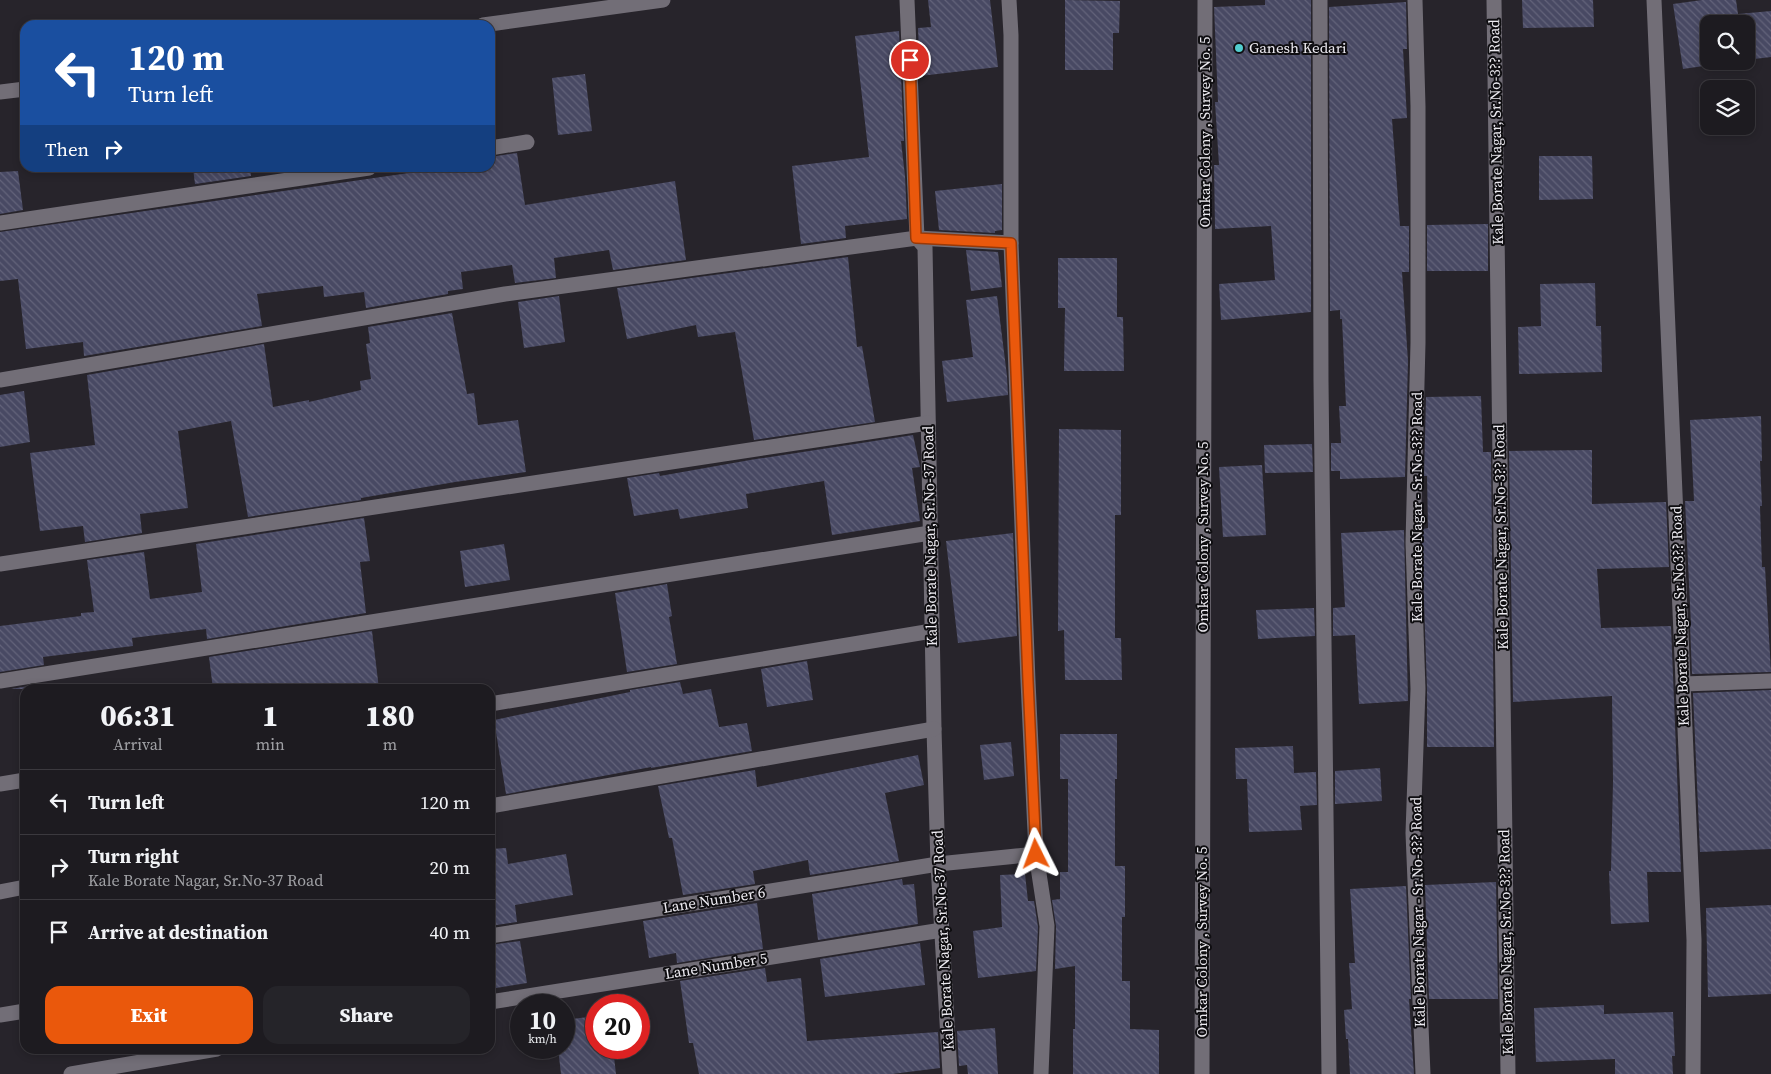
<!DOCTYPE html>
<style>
:root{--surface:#1d1b20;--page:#252429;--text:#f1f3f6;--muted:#a0a1a5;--line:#3b393e;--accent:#ea580c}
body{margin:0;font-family:"Source Serif 4",serif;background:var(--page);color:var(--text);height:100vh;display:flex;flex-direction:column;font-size:19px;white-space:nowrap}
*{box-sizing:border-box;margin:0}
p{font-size:16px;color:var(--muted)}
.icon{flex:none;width:28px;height:28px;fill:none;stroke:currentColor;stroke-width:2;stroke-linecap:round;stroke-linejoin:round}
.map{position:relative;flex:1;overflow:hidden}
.side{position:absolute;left:20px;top:684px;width:475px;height:370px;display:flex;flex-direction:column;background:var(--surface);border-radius:15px;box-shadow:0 2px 8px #0003,0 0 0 1px var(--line)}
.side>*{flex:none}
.banner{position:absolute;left:20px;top:20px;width:475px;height:152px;border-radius:15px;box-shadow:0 2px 8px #0003,0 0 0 1px var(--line);background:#1a4fa0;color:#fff;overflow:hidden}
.tools{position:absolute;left:1700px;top:15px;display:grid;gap:10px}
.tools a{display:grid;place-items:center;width:55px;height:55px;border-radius:10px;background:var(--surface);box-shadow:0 2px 8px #0003,0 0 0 1px var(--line);font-size:25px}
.speed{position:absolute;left:510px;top:994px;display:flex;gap:10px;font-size:25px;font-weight:700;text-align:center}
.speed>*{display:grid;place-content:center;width:65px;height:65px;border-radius:50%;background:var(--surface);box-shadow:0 2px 8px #0003,0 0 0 1px var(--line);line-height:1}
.speed small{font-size:12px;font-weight:400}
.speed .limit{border:8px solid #d22;background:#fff;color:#111}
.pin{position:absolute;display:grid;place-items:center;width:42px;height:42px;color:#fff;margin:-21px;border:2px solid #fff;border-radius:50%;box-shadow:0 1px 5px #0007}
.me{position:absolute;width:55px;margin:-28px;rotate:357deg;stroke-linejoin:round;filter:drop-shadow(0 0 4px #0008)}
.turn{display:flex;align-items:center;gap:18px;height:105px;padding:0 25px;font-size:22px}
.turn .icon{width:65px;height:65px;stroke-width:2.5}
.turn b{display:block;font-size:35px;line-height:42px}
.then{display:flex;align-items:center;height:48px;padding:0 25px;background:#0003;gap:10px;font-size:19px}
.eta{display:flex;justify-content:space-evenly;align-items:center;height:85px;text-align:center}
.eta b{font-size:30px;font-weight:800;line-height:35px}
.button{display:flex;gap:10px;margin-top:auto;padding:10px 25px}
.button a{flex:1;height:58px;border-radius:15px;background:var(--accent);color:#fff;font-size:20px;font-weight:800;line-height:58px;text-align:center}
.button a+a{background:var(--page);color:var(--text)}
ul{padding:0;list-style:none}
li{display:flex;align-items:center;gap:15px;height:65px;padding:0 25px;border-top:1px solid var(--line)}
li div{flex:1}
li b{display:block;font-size:19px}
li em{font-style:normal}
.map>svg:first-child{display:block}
.building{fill:url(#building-back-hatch)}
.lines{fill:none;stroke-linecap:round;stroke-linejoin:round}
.minor{stroke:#726e77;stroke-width:15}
.route-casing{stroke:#983908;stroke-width:12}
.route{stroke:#ea580c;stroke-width:9}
.poi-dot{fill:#52cdcf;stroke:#0f0e11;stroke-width:2}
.labels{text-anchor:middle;stroke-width:4;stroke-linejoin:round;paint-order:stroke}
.poi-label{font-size:15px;fill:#edebf1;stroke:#0f0e11;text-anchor:start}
.street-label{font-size:15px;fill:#edebf1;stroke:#0f0e11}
</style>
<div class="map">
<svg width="1771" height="1074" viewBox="0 0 1771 1074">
<defs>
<pattern id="building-back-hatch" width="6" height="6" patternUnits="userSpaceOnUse" patternTransform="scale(1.25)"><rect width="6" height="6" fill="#484963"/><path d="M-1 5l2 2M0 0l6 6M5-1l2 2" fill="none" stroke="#63637a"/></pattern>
</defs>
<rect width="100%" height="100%" fill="#27242b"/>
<g class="building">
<polygon points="928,0 990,0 998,67 920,76 918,28 931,27"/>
<polygon points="1065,0 1120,1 1119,33 1113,33 1113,70 1065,70"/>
<polygon points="1265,0 1311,0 1311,312 1221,320 1219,284 1275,280 1271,226 1215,229 1214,165 1219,165 1215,102 1218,102 1214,7 1265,5"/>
<polygon points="1522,0 1593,0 1594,27 1523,28"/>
<polygon points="1702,0 1736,0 1738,14 1771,11 1771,57 1746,60 1746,24 1709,24 1709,61 1738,61 1683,69 1673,4"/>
<polygon points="1406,2 1407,49 1403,49 1407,118 1392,119 1400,226 1409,226 1409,272 1402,272 1408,361 1405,477 1340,479 1340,471 1331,471 1331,443 1341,443 1339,406 1346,406 1342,319 1340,319 1340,310 1330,311 1329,7"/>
<polygon points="899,31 904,141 901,141 905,176 907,219 845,226 846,238 801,244 792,166 869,157 855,36"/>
<polygon points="585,74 592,131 558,135 552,78"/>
<polygon points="517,153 525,205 675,181 686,260 613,270 609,250 554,258 556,278 515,283 512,265 461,272 463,289 448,291 448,294 366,308 364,292 324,297 323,286 257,294 262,326 84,356 83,342 26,349 18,279 0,281 0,232 409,173 409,170 423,168 490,168 490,157"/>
<polygon points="1539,156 1592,156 1593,199 1539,200"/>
<polygon points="193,168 250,168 251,176 195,184"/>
<polygon points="18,171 23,210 0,214 0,172"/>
<polygon points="1002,184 1002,230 995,231 995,233 939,230 935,191"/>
<polygon points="1488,224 1488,271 1427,271 1427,225"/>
<polygon points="966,250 998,252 1002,287 971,291"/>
<polygon points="848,257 857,347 862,346 875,422 754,440 735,332 698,337 696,325 627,339 617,288"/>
<polygon points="1058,258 1117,258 1117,317 1123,317 1124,371 1064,371 1065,308 1058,308"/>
<polygon points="1595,283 1596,326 1601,326 1602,372 1519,374 1518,327 1541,326 1540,284"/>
<polygon points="559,296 565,342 524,348 518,302"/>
<polygon points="997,296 1007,376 1008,395 947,402 942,361 973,357 966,300"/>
<polygon points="452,313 467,394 474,393 478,425 518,420 526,472 455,482 361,498 361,500 248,517 231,421 178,431 188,508 140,514 142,533 85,542 83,526 40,531 30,453 95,445 87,375 264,344 273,407 309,400 309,402 361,390 360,381 371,379 366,344 370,343 368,327"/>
<polygon points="24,391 30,442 0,447 0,395"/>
<polygon points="1481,396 1483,452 1491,452 1494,747 1427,747 1427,689 1422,543 1423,529 1428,528 1427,476 1424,476 1426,397"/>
<polygon points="1761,416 1762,461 1760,461 1762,506 1760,506 1762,567 1765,567 1771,672 1692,674 1690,625 1691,625 1685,501 1694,501 1690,420"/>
<polygon points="1059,429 1121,430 1121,515 1115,515 1115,638 1121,638 1122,680 1065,680 1064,630 1058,631"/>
<polygon points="913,435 920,467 912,468 920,521 832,535 824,481 746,494 748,508 680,519 678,509 634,516 627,478 659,473 660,476 750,460"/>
<polygon points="1312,444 1313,472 1265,473 1264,445"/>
<polygon points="1592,450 1592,504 1666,502 1669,567 1597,569 1601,628 1671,626 1681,872 1647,872 1649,922 1611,924 1609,871 1611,871 1613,781 1612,696 1513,702 1509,451"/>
<polygon points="1262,465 1266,535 1223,537 1219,467"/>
<polygon points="364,518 370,561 360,562 366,613 207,639 206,629 132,638 133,646 43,657 44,665 0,672 0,626 81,616 81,613 94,612 87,560 144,552 150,599 202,592 196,544"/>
<polygon points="1404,530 1408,701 1359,704 1355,635 1333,636 1333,608 1345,607 1341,533"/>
<polygon points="1013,533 1017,636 958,643 946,541"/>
<polygon points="504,544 510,580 465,587 460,551"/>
<polygon points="667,584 672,616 669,617 677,664 627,672 615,593"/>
<polygon points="1314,608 1315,636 1258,639 1256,610"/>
<polygon points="372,631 379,689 213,689 209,657"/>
<polygon points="807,661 813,700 767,707 761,669"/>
<polygon points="680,682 683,694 711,689 719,727 747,723 752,751 651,768 651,767 506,794 494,720 630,692 630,690"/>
<polygon points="46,683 47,689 11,689"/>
<polygon points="1771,690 1771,849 1700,852 1693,693"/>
<polygon points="1060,734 1117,734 1117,779 1115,779 1115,866 1125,866 1125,917 1122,917 1122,981 1130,981 1130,1029 1159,1030 1159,1074 1073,1074 1073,1029 1075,1029 1075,966 1055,969 1056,926 1052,900 1060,899 1060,872 1068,872 1068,779 1060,779"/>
<polygon points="1011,742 1014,776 984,780 980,745"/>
<polygon points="1293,746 1294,773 1316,772 1317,805 1300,806 1302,830 1249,832 1247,779 1236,779 1235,748"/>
<polygon points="918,755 924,785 885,793 899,861 810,875 808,860 753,871 755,884 683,895 672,838 669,838 658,786 755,770 757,787"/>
<polygon points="1380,768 1382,801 1335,804 1335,771"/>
<polygon points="506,848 508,864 566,854 573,895 515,905 517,922 490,926 490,849"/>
<polygon points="1025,874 1028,901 1034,901 1038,927 1036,971 978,978 973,931 1002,927 1000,875"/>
<polygon points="902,879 903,885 914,884 918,924 818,940 812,894"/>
<polygon points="1496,882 1498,999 1429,999 1425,885"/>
<polygon points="1406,886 1411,999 1409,999 1414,1074 1350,1074 1348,1039 1346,1039 1344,1010 1352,1009 1349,963 1355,963 1350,889"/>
<polygon points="757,903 763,949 677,963 676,953 649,958 643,921"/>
<polygon points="1771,905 1771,994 1708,997 1706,908"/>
<polygon points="520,941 527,983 490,989 490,945"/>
<polygon points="920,943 925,985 825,997 820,959"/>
<polygon points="765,968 767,982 801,978 807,1041 938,1032 940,1068 892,1074 699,1074 693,1043 689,1043 680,981"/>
<polygon points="1604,1005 1604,1014 1673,1012 1675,1056 1672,1056 1673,1074 1615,1074 1615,1059 1536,1062 1534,1008"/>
<polygon points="596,1016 596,1048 613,1048 616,1074 561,1074 558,1048 564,1048 564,1020"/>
<polygon points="995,1028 998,1074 968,1074 967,1065 959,1066 957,1031"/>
</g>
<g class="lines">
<g class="minor">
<polyline points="907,0 917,238 925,247 934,729 938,864 950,1074"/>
<polyline points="1009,0 1011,35 1011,243 1028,681 1036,854 1047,926 1041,1074"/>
<polyline points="1320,0 1321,381 1329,1074"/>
<polyline points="1415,0 1418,106 1418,343 1413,543 1418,689 1413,833 1423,1074"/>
<polyline points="1494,0 1508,1074"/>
<polyline points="1654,0 1694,940 1693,1074"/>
<polyline points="483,25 663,0"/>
<polyline points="0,92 25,89"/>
<polyline points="490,148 527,142"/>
<polyline points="0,223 369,168"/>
<polyline points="0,380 505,294 917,238 1011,243"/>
<polyline points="0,564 928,423"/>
<polyline points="0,681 930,533"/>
<polyline points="1683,684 1771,681"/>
<polyline points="490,704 932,631"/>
<polyline points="0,784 25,780"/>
<polyline points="490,806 934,729"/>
<polyline points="0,892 25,887"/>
<polyline points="490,936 938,864 1036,854"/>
<polyline points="490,1002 942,930"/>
<polyline points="0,1015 25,1011"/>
<polyline points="71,1074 217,1049"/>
<polyline points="1202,1074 1205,0"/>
</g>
</g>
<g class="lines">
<defs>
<polyline id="route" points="910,60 916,238 1011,243 1028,681 1036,854"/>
</defs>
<use href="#route" class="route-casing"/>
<use href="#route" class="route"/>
</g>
<circle class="poi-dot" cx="1239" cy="48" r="5"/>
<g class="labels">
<g class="poi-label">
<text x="1249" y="53">Ganesh Kedari</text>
</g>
<g class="street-label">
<text transform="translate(1205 132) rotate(-90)" y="5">Omkar Colony , Survey No. 5</text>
<text transform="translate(1496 132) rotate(-91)" y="5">Kale Borate Nagar, Sr.No-3?? Road</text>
<text transform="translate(1417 507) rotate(-90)" y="5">Kale Borate Nagar - Sr.No-3?? Road</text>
<text transform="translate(930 536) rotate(-91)" y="5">Kale Borate Nagar, Sr.No-37 Road</text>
<text transform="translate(1203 537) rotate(-90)" y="5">Omkar Colony , Survey No. 5</text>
<text transform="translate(1501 537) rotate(-91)" y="5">Kale Borate Nagar, Sr.No-3?? Road</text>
<text transform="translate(1680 616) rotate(-92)" y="5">Kale Borate Nagar, Sr.No3?? Road</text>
<text transform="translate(714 900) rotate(-9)" y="5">Lane Number 6</text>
<text transform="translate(1418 912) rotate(-91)" y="5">Kale Borate Nagar - Sr.No-3?? Road</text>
<text transform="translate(943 940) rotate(-93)" y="5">Kale Borate Nagar, Sr.No-37 Road</text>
<text transform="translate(1202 942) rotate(-90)" y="5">Omkar Colony , Survey No. 5</text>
<text transform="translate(1506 942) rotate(-91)" y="5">Kale Borate Nagar, Sr.No-3?? Road</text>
<text transform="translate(716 966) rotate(-9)" y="5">Lane Number 5</text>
</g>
</g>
</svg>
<div class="tools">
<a><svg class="icon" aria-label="search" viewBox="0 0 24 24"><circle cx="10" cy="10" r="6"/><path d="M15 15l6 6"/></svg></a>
<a><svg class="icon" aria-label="layers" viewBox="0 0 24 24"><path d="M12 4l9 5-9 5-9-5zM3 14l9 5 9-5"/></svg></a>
</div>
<div class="speed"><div>10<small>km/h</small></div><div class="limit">20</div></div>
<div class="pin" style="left:910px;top:60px;background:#d93025"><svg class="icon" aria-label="arrive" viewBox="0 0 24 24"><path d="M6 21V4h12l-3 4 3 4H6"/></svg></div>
<svg class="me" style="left:1036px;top:854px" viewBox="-20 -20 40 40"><path d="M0-17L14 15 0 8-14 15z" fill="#ea580c" stroke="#fff" stroke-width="4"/></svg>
<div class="banner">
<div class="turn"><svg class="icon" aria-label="left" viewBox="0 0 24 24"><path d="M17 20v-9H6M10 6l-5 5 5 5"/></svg><div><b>120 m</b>Turn left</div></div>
<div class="then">Then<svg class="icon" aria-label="right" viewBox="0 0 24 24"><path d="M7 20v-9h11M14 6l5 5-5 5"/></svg></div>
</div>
<section class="side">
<div class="eta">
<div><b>06:31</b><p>Arrival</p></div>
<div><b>1</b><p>min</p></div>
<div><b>180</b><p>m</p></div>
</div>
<ul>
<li><svg class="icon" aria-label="left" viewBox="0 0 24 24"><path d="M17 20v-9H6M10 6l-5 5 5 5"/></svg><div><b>Turn left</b></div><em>120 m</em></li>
<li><svg class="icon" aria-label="right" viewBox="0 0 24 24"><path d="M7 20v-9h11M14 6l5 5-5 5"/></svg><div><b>Turn right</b><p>Kale Borate Nagar, Sr.No-37 Road</p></div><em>20 m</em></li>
<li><svg class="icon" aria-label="arrive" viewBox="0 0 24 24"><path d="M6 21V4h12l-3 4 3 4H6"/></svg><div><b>Arrive at destination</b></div><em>40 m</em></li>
</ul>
<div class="button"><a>Exit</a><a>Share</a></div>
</section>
</div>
